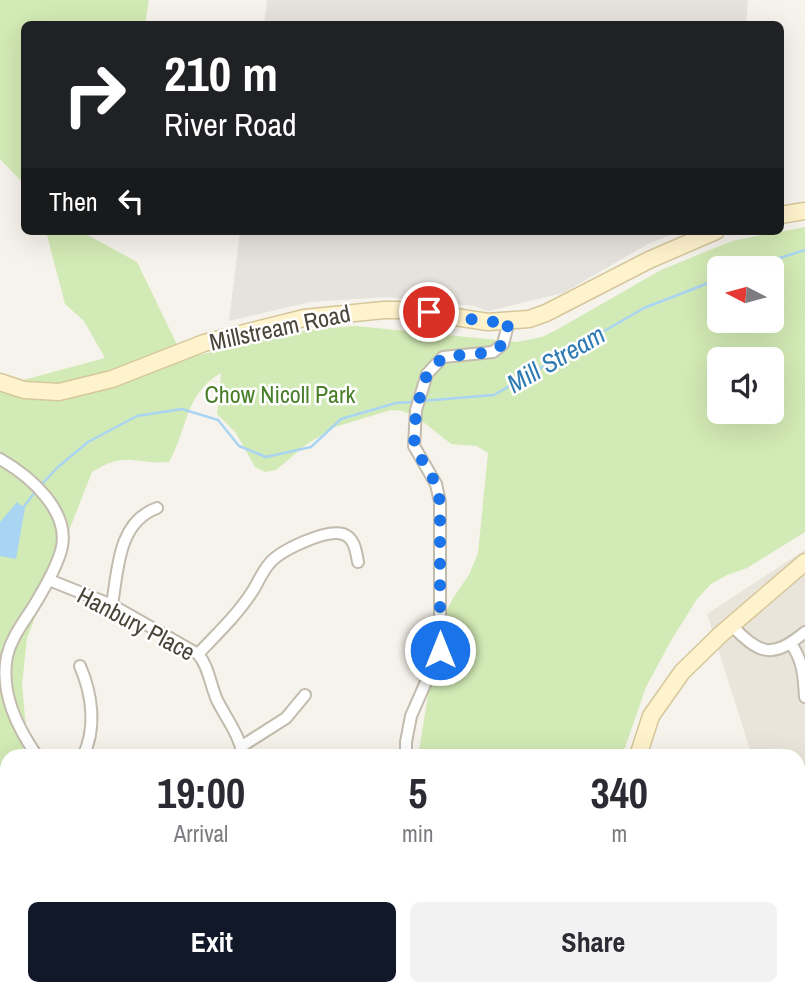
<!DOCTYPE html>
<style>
:root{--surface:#fff;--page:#f2f2f3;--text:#2b2b33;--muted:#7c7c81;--accent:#111827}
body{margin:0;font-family:"Archivo Narrow",sans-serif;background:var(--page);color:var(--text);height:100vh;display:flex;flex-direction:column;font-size:26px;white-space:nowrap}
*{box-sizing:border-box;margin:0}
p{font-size:23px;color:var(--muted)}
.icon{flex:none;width:38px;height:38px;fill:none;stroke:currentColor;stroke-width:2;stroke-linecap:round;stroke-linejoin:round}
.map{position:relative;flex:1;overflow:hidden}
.side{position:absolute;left:0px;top:749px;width:805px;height:247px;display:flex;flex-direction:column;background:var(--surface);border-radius:21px 21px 0 0;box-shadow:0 7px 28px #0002}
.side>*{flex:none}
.top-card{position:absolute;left:21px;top:21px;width:763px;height:214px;border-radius:10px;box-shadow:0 7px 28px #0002;background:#202124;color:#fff;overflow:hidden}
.needle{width:46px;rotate:276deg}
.buttons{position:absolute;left:707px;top:256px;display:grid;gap:14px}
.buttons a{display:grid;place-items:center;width:77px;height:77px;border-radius:10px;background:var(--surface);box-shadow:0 7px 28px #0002;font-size:35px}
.pin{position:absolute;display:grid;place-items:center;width:60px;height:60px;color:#fff;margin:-30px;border:4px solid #fff;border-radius:50%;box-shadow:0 2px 7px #0007}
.me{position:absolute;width:77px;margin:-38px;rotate:0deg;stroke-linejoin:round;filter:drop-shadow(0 0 5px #0008)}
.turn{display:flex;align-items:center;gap:24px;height:147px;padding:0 28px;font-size:32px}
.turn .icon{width:91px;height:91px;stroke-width:2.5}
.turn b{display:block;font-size:49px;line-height:60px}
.then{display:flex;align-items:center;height:66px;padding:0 28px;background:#0003;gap:14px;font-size:26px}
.eta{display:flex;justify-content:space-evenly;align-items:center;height:119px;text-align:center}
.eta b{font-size:42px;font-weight:800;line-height:49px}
.cta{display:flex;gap:14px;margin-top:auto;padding:14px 28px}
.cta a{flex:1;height:80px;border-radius:10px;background:var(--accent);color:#fff;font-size:28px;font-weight:800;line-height:80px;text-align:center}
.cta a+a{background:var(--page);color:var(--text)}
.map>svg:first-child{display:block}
.residential{fill:#eae5da}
.industrial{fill:#e6e2dd}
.green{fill:#d2eab5;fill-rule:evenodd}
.water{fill:#a9d4f2}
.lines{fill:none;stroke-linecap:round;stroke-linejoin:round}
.stream{stroke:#a9d4f2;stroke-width:2.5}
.street-casing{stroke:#c2bbae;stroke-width:14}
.secondary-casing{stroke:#d6c79b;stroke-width:19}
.street{stroke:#fff;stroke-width:10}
.secondary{stroke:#fff3cd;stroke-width:16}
.route{stroke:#1a73e8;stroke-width:12;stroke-dasharray:0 21.6}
.labels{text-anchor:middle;stroke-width:5;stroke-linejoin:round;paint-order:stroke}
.street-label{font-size:24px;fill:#4b4439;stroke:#fff}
.park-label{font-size:24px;fill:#4a7f2a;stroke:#fff}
.water-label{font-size:26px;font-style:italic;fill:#2e7ab2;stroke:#fff}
</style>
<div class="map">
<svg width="805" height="995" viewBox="0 0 805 995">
<rect width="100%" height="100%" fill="#f6f3ec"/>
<polygon class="residential" points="805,550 805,766 798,767 798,756 752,756 707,614"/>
<g class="industrial">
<polygon points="267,0 748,0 746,24 264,24"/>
<polygon points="240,231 681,231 648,244 563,293 488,311 474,306 386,297 310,302 229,321"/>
</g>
<g class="green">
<polygon points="0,0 149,0 145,24 24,24 24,184 0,159"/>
<path d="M805,227V532L747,568L727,575L711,584L697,599L672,639L646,687L622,756H418L440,623L453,598L469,575L478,553L488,453L477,446L451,444L417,417L403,411L391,410L335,427L307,444L276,470L265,472L255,467L236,433L217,414L221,373C184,394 188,429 169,462C134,465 127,450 92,472L27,638L22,685L26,727L23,735V756H7V989H121L120,995H0V375L12,383L105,358L84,321L65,304L46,231H80L137,262L184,359L279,335L309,330L355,326L517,342L542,337L558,329L661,270L732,241ZM719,268H772V320H719ZM719,359H772V411H719Z"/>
<polygon points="396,989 779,989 785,995 392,995"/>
</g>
<polygon class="water" points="17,502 25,508 16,559 0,556 0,522"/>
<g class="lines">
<g class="stream">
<polyline points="748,268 805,250"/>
<polyline points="421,401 494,395 644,308 719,279"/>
<polyline points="39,487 58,467 88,442 137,416 182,409 218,420 239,446 266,457 311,447 341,419 396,403 414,402"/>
<polyline points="22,509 35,492"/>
</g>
<defs>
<g id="street">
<path d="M0,459C30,476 72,512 61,551C55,570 45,587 35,604C24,622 12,636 7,656C0,693 17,727 37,756"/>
<path d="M49,580L112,605L198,654C209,667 210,684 217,700C226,718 240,736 243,756"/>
<path d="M112,605C118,569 118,522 157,508"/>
<path d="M731,625C760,654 771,660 805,632"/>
<path d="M791,644C803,660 804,678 805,697"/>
<polyline points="424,647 440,650"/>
<path d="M198,654C217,634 237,615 252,592C258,583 262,572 269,564C280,550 326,529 343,534C355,538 356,552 358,562"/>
<path d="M80,666C92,694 97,728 83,756"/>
<polyline points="242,746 286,718 305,695"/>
<polyline points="406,756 406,742 411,716 440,650 440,502 436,484 414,446 416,410 427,374 443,357 493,352 503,344 509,321"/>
<polyline points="12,995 13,989"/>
<polyline points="369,995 380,989"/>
</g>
<g id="secondary">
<polyline points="780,215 805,211"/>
<polyline points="0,382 24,390 59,392 112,379 204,343 304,318 384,310 409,310 488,322 529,319 546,313 649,260 716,231"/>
<polyline points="638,756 651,716 682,672 721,634 805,562"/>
<polyline points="798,985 805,992"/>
</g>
</defs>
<use href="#street" class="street-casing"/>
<use href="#secondary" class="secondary-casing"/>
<use href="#street" class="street"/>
<use href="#secondary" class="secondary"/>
</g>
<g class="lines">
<polyline class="route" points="429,312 488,322 509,321 503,344 493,352 443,357 427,374 416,410 414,446 436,484 440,502 440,650"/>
</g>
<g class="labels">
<g class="street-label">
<text transform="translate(280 328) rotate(-12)" y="8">Millstream Road</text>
<text transform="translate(136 624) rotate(28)" y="8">Hanbury Place</text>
</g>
<g class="park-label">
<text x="280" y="403">Chow Nicoll Park</text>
</g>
<g class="water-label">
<text transform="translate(556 359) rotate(-30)" y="9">Mill Stream</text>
</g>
</g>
</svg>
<div class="buttons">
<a><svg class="needle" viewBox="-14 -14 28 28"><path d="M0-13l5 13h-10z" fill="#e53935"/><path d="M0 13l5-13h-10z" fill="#7c7c81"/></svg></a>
<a><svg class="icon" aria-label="sound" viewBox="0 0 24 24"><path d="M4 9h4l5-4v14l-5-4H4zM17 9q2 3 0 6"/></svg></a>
</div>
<div class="pin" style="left:429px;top:312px;background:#d93025"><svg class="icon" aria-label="arrive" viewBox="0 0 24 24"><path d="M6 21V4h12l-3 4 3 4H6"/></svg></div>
<svg class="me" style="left:440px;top:650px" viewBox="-20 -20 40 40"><circle r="17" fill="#1a73e8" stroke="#fff" stroke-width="3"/><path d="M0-11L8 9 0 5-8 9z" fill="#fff"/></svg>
<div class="top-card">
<div class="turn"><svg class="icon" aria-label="right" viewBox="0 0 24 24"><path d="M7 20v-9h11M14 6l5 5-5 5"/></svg><div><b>210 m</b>River Road</div></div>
<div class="then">Then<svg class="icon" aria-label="left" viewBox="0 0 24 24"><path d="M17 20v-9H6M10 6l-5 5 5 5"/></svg></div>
</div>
<section class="side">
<div class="eta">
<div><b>19:00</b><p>Arrival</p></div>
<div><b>5</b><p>min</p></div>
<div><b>340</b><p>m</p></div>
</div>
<div class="cta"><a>Exit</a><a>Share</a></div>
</section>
</div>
